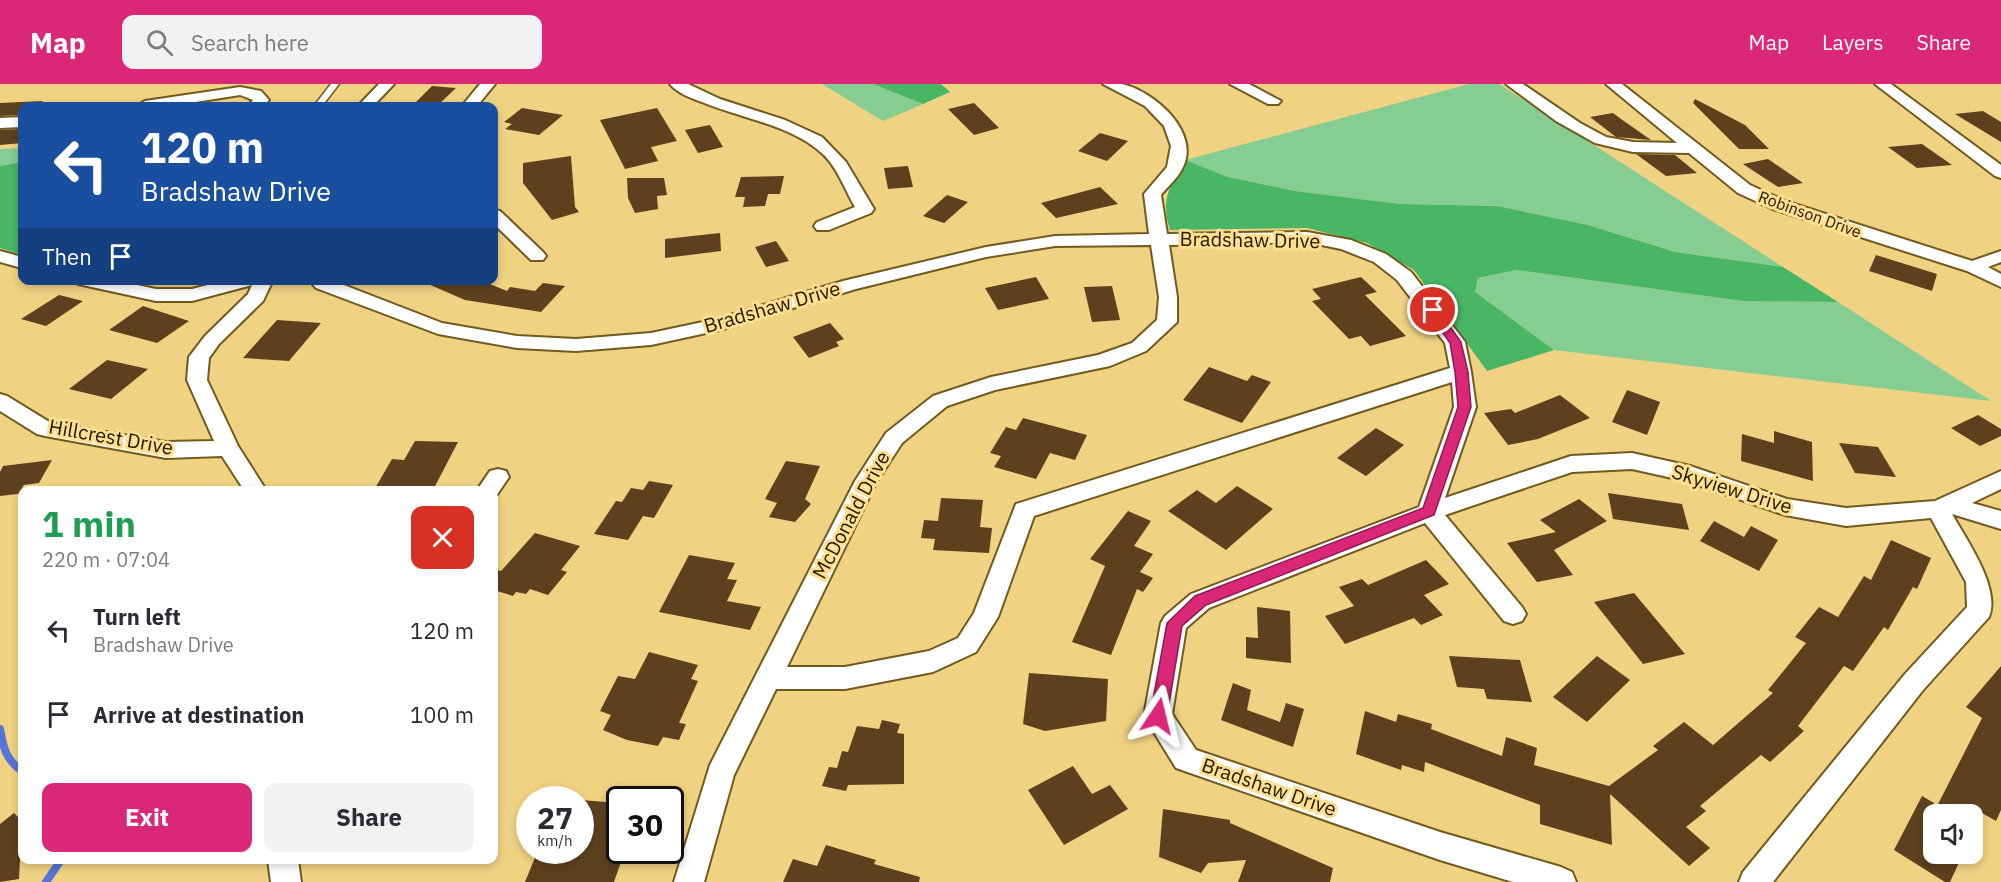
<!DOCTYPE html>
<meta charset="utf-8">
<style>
:root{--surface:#fff;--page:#f2f2f3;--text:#2b2b33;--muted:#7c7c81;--accent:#db2777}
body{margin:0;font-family:"IBM Plex Sans",sans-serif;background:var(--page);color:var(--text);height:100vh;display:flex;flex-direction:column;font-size:22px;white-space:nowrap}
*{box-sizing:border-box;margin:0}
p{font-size:20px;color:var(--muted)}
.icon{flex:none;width:33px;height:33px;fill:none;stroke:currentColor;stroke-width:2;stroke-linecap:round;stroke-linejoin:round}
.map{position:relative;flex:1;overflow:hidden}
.drawer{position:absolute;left:18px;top:402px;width:480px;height:378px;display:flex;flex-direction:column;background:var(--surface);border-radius:12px;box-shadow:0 3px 9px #0003}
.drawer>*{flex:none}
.top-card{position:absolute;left:18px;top:18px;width:480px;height:183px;border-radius:12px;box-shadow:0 3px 9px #0003;background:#1a4fa0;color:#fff;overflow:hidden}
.tools{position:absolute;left:1923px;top:720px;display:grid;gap:12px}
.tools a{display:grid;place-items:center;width:60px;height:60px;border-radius:12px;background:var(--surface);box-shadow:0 3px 9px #0003;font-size:30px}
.speed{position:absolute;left:516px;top:702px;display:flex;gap:12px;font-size:30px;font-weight:700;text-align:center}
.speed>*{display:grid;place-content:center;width:78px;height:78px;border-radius:50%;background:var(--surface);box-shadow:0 3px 9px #0003;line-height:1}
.speed small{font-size:15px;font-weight:400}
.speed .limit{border:3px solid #111;border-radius:9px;background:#fff;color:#111}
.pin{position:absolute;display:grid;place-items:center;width:51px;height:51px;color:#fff;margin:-26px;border:3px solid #fff;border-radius:50%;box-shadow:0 2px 6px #0007}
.me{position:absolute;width:66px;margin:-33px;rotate:10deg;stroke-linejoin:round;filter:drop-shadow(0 0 4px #0008)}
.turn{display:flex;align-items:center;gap:21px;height:126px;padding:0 24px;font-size:27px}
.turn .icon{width:78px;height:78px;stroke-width:2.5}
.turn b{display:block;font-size:42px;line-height:51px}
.then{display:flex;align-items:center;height:57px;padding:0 24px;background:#0003;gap:12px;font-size:22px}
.round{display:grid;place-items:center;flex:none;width:63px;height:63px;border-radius:12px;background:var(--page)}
.headline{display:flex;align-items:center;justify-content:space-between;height:102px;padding:0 24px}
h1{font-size:36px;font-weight:700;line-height:45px;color:#1e9e55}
.action{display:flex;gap:12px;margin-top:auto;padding:12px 24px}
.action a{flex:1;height:69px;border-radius:12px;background:var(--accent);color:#fff;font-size:24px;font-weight:700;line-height:69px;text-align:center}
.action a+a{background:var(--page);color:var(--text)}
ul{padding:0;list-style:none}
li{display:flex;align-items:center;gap:18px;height:84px;padding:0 24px}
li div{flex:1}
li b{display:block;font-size:22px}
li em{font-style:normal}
header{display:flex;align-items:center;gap:36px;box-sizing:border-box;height:84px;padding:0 30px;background:var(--accent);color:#fff}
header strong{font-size:28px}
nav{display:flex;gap:33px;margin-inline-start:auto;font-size:21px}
.search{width:420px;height:54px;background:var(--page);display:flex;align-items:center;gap:15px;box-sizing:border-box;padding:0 21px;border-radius:12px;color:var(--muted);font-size:22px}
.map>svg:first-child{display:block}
.green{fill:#85cd92}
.forest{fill:#48b665}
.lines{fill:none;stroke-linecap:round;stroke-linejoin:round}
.stream{stroke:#5774d7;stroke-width:8}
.building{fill:#5d411f}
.service-casing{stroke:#705a1d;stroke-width:3}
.minor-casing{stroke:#705a1d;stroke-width:4}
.service{fill:#fff;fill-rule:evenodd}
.minor{fill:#fff;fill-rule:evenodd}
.route{fill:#db2777;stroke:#8e194d;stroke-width:1.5}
.labels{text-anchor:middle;stroke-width:6;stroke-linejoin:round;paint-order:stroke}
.far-street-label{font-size:16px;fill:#201701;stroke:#fedf90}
.street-label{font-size:20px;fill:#201701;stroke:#fedf90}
</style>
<header>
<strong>Map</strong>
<div class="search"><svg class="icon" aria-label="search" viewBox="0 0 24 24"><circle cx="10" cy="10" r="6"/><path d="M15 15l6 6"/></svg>Search here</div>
<nav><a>Map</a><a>Layers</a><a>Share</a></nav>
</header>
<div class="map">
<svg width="2001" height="798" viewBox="0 0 2001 798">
<rect width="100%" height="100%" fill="#f0d283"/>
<g class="green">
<polygon points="822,0 873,0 923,20 883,37"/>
<polygon points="1469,0 1499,0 1783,183 1675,168 1588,141 1497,122 1400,120 1295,107 1228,93 1185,76"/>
<polygon points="22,64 22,78 0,82 0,65"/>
<polygon points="1516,186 1743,217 1838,218 1991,317 1554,266 1475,208 1478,194"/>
</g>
<g class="forest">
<polygon points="873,0 941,0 950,8 923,20"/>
<path d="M1185,76L1228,93L1295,107L1400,120L1497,122L1588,141L1675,168L1783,183L1838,218L1743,217L1516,186L1478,194L1475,208L1554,266L1487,287L1414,186L1367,159L1307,144L1170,146C1160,115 1170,102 1185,76Z"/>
<polygon points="22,78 22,171 0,164 0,82"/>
</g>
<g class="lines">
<g class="stream">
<path d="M0,645C3,663 6,676 22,687"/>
<polyline points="46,798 61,776"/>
</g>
</g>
<g class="building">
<polygon points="432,2 456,4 437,22 412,22"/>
<polygon points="1695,15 1745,41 1769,65 1739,65 1693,19"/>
<polygon points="43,17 37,22 22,22 22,31 0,32 0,19"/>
<polygon points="974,19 999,44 974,51 948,25"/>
<polygon points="522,24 563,31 539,51 505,45 512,40 504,38"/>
<polygon points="657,24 677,57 651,63 658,77 625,85 600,36"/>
<polygon points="1983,27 2001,38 2001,58 1955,30"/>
<polygon points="1613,29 1621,35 1651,56 1616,53 1590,33"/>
<polygon points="710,41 723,63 698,69 685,46"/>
<polygon points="22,45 22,59 0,61 0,46"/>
<polygon points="1100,49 1128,57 1107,77 1078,67"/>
<polygon points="1922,60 1952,81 1917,84 1888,63"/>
<polygon points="1636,70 1675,71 1697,89 1666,92"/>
<polygon points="571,72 575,123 579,128 552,136 523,99 523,79"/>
<polygon points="1768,75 1803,99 1778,103 1743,80"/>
<polygon points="908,82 913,103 888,105 884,84"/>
<polygon points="784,92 780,110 768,110 765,122 743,123 745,113 735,113 741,93"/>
<polygon points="627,94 664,94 667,111 657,112 658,125 635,129 628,114"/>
<polygon points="1100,103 1118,120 1056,134 1041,119"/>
<polygon points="947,111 968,118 944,139 923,132"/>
<polygon points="720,149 721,167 665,174 665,155"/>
<polygon points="776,157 789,177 766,183 755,163"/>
<polygon points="1876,171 1937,190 1932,207 1869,187"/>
<polygon points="1036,193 1049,215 998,226 985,204"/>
<polygon points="1361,193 1377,208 1365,211 1406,252 1370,262 1361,252 1349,255 1312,217 1321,215 1312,205"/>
<polygon points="419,196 480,196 507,207 510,203 535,207 543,199 565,202 541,228 465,216"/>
<polygon points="1112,202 1120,236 1092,238 1084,203"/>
<polygon points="59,211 83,217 46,242 21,235"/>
<polygon points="143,222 189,237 157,259 109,246"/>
<polygon points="277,236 321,239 289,277 243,274"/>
<polygon points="830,239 844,255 836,258 839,262 809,274 793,253"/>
<polygon points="107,276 148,285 111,315 69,305"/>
<polygon points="1209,283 1247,297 1252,291 1271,298 1242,339 1183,316"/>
<polygon points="1627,306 1660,318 1647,351 1612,338"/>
<polygon points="1560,311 1590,334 1538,355 1508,361 1484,329 1511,325 1515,329"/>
<polygon points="1978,331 2001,345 2001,352 1980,362 1951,344"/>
<polygon points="1023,334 1087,351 1075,376 1050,369 1036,395 994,383 1001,372 990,369 1006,343 1016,346"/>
<polygon points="1376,344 1404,361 1366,392 1337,374"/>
<polygon points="1774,347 1812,358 1813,397 1741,377 1742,350 1774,359"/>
<polygon points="415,357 458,358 433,406 374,406 392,375 404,376"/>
<polygon points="1839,359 1878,363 1896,393 1855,389"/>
<polygon points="52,376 39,399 24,401 18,410 0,412 0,388 3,382"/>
<polygon points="786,377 820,382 805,415 811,420 795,438 769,433 777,419 765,415"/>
<polygon points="649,397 673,401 654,434 643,432 628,456 594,450 616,417 622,418 631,404 643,406"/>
<polygon points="1237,402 1273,425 1226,466 1168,427 1197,406 1216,419"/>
<polygon points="1608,409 1682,420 1689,446 1613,435"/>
<polygon points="941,414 983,416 980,443 992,444 989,469 933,466 935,455 921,454 924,436 938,437"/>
<polygon points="1579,415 1607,437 1554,466 1573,491 1537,498 1507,459 1556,448 1540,436"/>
<polygon points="1128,427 1151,437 1134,462 1153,470 1140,488 1153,494 1143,508 1137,505 1111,571 1072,558 1105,482 1090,475"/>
<polygon points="1714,437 1744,453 1751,442 1778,456 1759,487 1700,457"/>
<polygon points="535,449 580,462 561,486 567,488 548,511 530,505 526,510 516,508 513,512 494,506 494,485 501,487"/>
<polygon points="1891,456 1931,474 1917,505 1913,503 1888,546 1884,543 1853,587 1844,582 1798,642 1804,647 1770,678 1761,671 1700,722 1706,727 1686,743 1710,764 1689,782 1610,710 1612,761 1540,740 1540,721 1425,678 1424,688 1402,681 1401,686 1356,670 1365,627 1396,638 1398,630 1432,640 1431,645 1502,672 1506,653 1537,664 1534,681 1609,702 1658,666 1653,662 1684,638 1713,661 1773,609 1768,606 1806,559 1795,553 1819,523 1838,533 1864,492 1871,496"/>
<polygon points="689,471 735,479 727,495 737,496 727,517 761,523 750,546 659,528"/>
<polygon points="1426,476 1449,500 1424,511 1443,531 1421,541 1414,534 1345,560 1325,532 1354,522 1339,503 1362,495 1368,501"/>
<polygon points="1634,509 1685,570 1643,580 1594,518"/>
<polygon points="1257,523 1290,527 1291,579 1246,574 1246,553 1258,554"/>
<polygon points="649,568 698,581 691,595 698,597 679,639 686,640 679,656 663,653 658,662 627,656 603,646 611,631 600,627 618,592 635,595"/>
<polygon points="1449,572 1520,576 1532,618 1487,615 1484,605 1457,603"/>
<polygon points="1597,572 1630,596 1587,638 1553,613"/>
<polygon points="2001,582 2001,726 1996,737 1982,729 1934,730 1934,770 1963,770 1950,798 1945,798 1894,766 1922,712 1934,719 1934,728 1982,634 1966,623"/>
<polygon points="1029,589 1108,595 1106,637 1045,647 1023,640"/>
<polygon points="1233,599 1251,606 1247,626 1280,638 1286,619 1304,625 1293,663 1221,636"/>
<polygon points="882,636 900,640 897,649 904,650 904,700 848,701 846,707 822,702 829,683 837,684 842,667 848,668 857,642 879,645"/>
<polygon points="1073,682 1092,710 1110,701 1128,725 1064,761 1028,706"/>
<polygon points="580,716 620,719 620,766 625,766 614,798 525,798 538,766 580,766"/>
<polygon points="1163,725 1230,736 1230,739 1333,784 1330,798 1238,798 1246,776 1208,779 1201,789 1159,773"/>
<polygon points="14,729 22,737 19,795 0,798 0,740"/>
<polygon points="826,761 876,776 874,780 920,793 919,798 783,798 793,775 817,782"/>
</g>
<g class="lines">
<defs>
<polygon id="service" points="331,0 339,0 322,22 314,22"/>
<g id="minor">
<polygon points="379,0 394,0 373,22 358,22"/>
<polygon points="480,0 495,0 477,22 462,22"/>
<path d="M670,0H688L720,15L785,36L822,53L846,78L874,125L871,129L829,146H817L814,142L817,138L855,123C845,106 838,85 824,71C791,40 742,35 702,18C691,14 677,9 670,0Z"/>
<path d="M1103,0C1108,0 1116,0 1122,0C1154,7 1202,49 1182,85C1177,95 1167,103 1161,111L1167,150L1307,148L1351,156L1386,170L1411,188L1465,258L1471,288L1476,323L1445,414L1571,372L1632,369L1690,382L1787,415L1846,424L1935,417L2001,387V405L1972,419L2001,427V445L1952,430C1966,455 2001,504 1989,533L1923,606L1773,798H1739L1743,788L1905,590L1967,523L1966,498L1931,434L1846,442L1785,431L1686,397L1632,385L1572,388L1445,431L1522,523L1526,530L1522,537L1513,540L1504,537L1425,439L1209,524L1186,544L1172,630L1196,666L1440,748L1561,783L1572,788L1576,798H1513L1440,776L1176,684L1144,632L1161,539L1165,532L1191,510L1419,423L1454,323L1452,298L1034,432L998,533L976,568L933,588L845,605H776L734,691L704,798H674L710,681L855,397L886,349L933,312L991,293L1098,271L1132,259L1157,236L1159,213L1151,161L1055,162L986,173L856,205L720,246L651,261L576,267L517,264L438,250L316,204L309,196H331L442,239L517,252L576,255L651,249L717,235L843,197L986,163L1055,152L1149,150L1144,110L1167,83L1171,62L1164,42L1145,22ZM1307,158L1341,165L1374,178L1397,196L1445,259L1450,284L1016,420L974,529L958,554L929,567L845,583H787L876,399L902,359L947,322L995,306L1110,282L1146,267L1177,238V213L1169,161Z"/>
<polygon points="1230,0 1249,0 1281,17 1278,20 1268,20"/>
<polygon points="1506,0 1523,0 1580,39 1606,53 1633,58 1677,59 1606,0 1622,0 1750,101 1785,117 1972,177 2001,167 2001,178 1988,183 2001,190 2001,203 1967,187 1773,125 1738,109 1689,69 1633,68 1595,59 1556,37"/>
<polygon points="1875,0 1891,0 2001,81 2001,94 1995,92"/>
<polygon points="240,3 261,7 269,16 263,22 248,22 253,16 240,11 170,22 137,22 145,17"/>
<polygon points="22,33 22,43 0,44 0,34"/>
<polygon points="494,126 500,127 543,168 546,172 543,176 531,176 494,140"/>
<polygon points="0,167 22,173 22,184 0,178"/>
<polygon points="76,196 114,196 156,205 192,205 227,196 273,196 263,217 219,260 209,274 207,296 238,362 266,406 244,406 222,372 166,374 45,352 37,350 0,327 0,310 7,312 51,339 166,358 214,357 187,296 189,273 205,252 248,210 252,201 192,217 156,217 78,200"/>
<polygon points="498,385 506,387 509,393 496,412 494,413 494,406 477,406 490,387"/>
<polygon points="268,776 298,776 301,798 271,798"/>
</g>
</defs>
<use href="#service" class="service-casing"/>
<use href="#minor" class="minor-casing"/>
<use href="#service" class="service"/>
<use href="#minor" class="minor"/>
</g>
<polygon class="route" points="1433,223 1437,224 1461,258 1468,288 1471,323 1434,431 1206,521 1182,542 1167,632 1164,637 1158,639 1153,637 1150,632 1167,539 1195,512 1423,424 1458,323 1455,288 1450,259 1427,226"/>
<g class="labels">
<g class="far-street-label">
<text transform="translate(1810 130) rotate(20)" y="6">Robinson Drive</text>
</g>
<g class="street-label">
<text transform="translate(1250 156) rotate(1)" y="7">Bradshaw Drive</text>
<text transform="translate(772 223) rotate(-16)" y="7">Bradshaw Drive</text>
<text transform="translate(111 353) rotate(10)" y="7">Hillcrest Drive</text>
<text transform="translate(1732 405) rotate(17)" y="7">Skyview Drive</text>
<text transform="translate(851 431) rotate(-62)" y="7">McDonald Drive</text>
<text transform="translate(1269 703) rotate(19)" y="7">Bradshaw Drive</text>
</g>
</g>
</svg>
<div class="tools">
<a><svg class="icon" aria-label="sound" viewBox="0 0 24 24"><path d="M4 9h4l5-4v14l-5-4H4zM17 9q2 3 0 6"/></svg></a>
</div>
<div class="speed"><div>27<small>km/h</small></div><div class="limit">30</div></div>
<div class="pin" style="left:1433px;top:226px;background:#d93025"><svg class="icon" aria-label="arrive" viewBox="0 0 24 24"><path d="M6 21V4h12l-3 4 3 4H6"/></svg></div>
<svg class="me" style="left:1158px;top:632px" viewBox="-20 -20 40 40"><path d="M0-17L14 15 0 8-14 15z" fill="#db2777" stroke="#fff" stroke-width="4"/></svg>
<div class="top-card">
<div class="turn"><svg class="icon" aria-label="left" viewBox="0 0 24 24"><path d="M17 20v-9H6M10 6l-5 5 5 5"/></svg><div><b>120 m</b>Bradshaw Drive</div></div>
<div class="then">Then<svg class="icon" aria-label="arrive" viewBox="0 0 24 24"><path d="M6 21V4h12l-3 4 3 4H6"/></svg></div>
</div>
<section class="drawer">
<div class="headline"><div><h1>1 min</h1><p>220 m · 07:04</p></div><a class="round" style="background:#d93025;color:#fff"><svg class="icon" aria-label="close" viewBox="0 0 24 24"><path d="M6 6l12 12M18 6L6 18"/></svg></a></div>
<ul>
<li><svg class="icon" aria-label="left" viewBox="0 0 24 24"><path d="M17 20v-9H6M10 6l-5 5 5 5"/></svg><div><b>Turn left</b><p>Bradshaw Drive</p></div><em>120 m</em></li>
<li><svg class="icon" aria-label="arrive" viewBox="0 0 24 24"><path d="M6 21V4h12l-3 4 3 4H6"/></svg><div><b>Arrive at destination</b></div><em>100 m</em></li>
</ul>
<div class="action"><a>Exit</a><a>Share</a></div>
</section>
</div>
